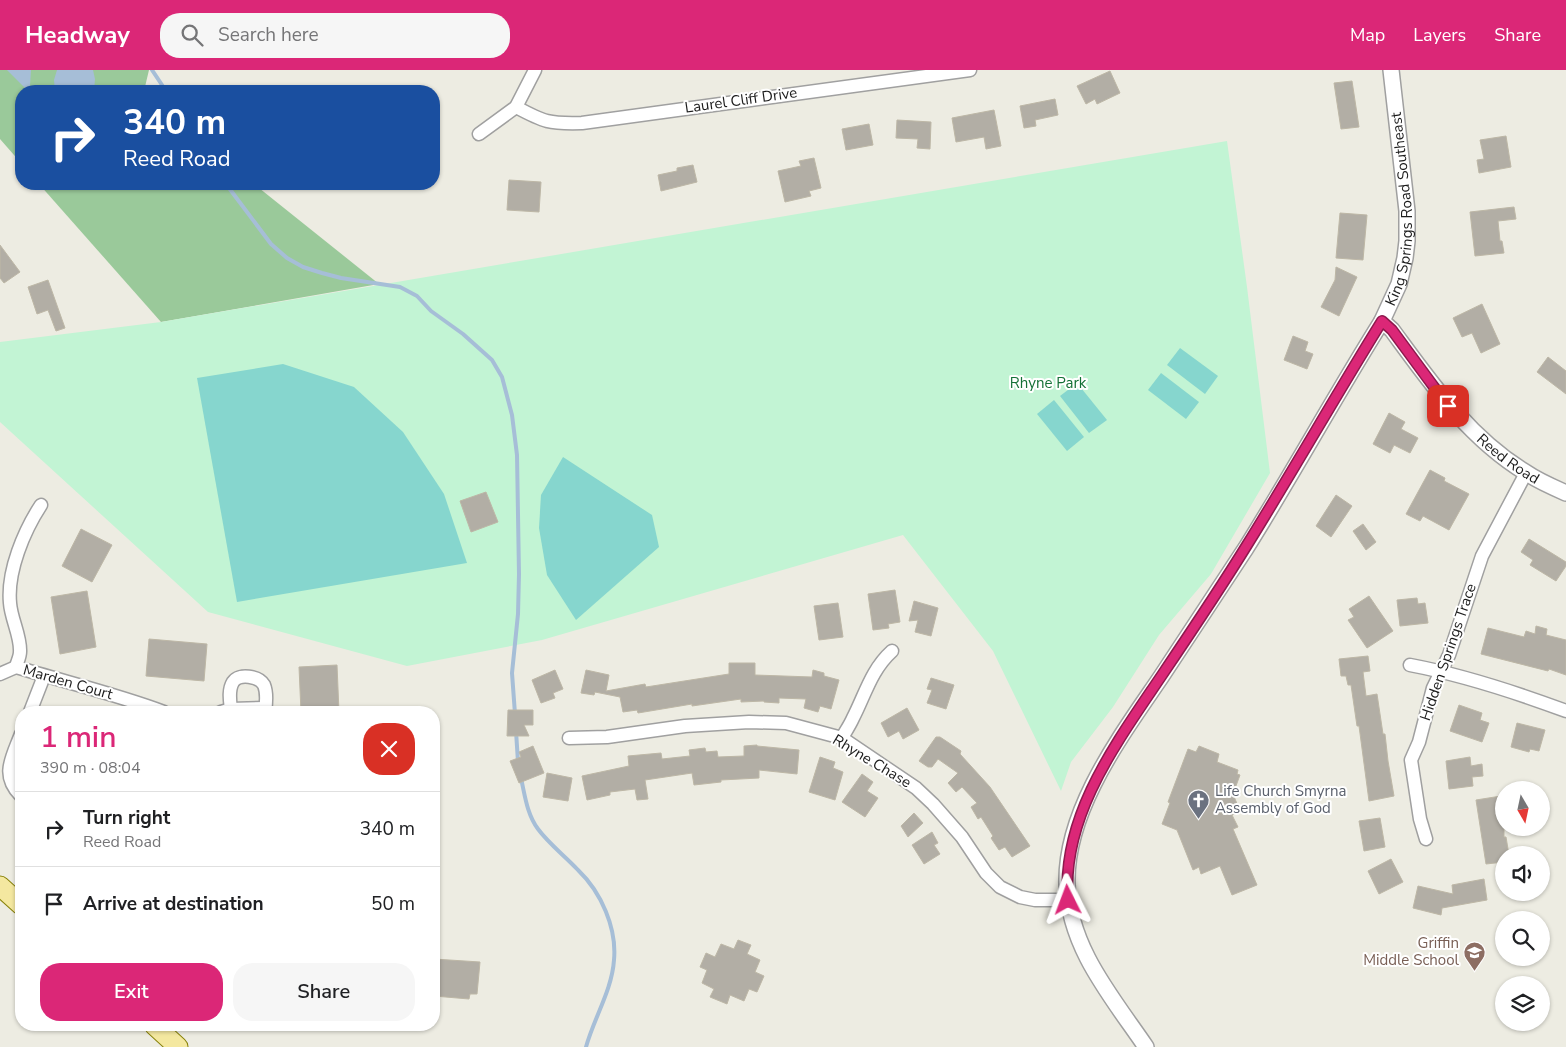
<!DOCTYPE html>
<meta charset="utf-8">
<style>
:root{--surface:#fff;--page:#f6f6f6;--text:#202124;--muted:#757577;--line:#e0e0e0;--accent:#db2777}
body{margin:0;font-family:"Nunito Sans",sans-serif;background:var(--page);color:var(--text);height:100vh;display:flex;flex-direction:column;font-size:19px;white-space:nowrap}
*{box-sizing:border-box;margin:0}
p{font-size:16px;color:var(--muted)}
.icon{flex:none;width:28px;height:28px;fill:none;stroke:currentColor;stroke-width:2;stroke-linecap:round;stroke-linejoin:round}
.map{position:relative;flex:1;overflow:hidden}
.details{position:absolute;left:15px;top:636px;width:425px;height:325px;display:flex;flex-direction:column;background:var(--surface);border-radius:20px;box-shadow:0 1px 4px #0004}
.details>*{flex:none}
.hud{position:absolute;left:15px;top:15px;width:425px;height:105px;border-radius:20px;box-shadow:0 1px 4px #0004;background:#1a4fa0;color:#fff;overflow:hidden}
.needle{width:32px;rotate:171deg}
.fabs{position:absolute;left:1495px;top:711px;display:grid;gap:10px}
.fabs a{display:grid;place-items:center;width:55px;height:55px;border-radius:50%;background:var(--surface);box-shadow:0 1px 4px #0004;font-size:25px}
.pin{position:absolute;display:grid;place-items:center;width:42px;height:42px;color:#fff;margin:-21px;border-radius:10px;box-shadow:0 2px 8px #0006}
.me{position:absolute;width:55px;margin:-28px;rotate:357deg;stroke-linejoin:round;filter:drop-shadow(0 0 4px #0008)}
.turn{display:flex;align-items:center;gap:18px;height:105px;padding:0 25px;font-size:22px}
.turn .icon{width:65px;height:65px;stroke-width:2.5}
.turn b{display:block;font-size:35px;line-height:42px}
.round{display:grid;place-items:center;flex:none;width:52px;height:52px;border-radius:20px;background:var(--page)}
.headline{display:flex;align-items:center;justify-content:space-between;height:85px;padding:0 25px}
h1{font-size:30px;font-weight:600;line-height:38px;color:var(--accent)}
.primary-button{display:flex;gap:10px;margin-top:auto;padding:10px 25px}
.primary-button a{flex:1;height:58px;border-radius:20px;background:var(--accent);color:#fff;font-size:20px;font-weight:600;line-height:58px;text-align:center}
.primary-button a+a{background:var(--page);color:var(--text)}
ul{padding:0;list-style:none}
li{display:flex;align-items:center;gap:15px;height:75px;padding:0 25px;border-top:1px solid var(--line)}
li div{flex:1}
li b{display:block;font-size:19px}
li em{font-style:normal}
header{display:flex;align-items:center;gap:30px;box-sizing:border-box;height:70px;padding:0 25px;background:var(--accent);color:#fff}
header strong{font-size:24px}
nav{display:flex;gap:28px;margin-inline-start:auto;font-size:18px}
.search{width:350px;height:45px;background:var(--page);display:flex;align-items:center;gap:12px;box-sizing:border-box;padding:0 18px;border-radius:20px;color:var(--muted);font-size:19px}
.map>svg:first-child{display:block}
.forest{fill:#9ac99a}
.park{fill:#c2f4d4}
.pitch{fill:#86d6ce}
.water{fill:#a6bed7}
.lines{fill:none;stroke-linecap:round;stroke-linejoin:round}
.stream{stroke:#a6bed7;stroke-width:4}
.building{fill:#b2aea5;stroke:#bdb7a6}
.minor-casing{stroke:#a0a0a0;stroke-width:15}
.tertiary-casing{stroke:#a0a0a0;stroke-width:18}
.primary-casing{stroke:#89830b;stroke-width:21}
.minor{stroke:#fff;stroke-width:12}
.tertiary{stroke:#fff;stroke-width:15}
.primary{stroke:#f4e8a0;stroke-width:19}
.route-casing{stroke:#8e194d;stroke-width:12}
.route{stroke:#db2777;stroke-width:9}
.labels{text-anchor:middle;stroke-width:4;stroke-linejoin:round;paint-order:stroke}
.street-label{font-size:15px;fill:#1c1c1c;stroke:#fff}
.park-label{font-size:15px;fill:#147036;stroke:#fff}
.worship-label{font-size:15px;fill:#5b616d;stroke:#fff;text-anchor:start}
.education-label{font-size:15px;fill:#785e54;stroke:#fff;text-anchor:end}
</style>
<header>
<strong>Headway</strong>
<div class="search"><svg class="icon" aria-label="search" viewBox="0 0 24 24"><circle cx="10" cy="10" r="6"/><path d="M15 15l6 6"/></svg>Search here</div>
<nav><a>Map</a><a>Layers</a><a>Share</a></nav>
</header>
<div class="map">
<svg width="1566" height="977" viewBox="0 0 1566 977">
<rect width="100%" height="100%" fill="#edece2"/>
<g class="forest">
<polygon points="0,0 149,0 144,21 21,21 21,93 0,69"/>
<polygon points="39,114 254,114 379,214 161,252"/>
</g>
<polygon class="park" points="1227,71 1247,217 1270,403 1211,504 1159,565 1113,637 1071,692 1061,721 993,581 903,465 542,570 407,596 208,542 0,352 0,272 161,252"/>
<g class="pitch">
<polygon points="1180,278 1218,306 1205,324 1167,295"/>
<polygon points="283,294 354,317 403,362 444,424 467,493 237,532 197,308"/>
<polygon points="1161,303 1199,332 1186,349 1148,320"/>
<polygon points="1077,313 1107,350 1089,363 1060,326"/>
<polygon points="1054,330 1084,367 1067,381 1037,344"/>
<polygon points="563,387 652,445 659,477 576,550 547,505 539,458 541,425"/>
</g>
<g class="water">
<polygon points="7,0 31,0 30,16 26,19"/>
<polygon points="57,0 93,0 95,9 94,21 55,21 54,10"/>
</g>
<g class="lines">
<g class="stream">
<polyline points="152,0 166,21"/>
<polyline points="226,114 271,174 287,188 303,197 322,203 341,208 400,217 417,226 431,241 463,264 492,290 502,307 512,345 517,385 519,504 518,544 512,603 515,644"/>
<polyline points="516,661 518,692"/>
<path d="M521,708C525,726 527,744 538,759C549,774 565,786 578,800C601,822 617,858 614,890C612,920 594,948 586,977"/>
</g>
</g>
<g class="building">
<polygon points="1110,1 1120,23 1097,34 1095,29 1086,34 1077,16"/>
<polygon points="1352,11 1359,57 1341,59 1334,13"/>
<polygon points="1055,29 1058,45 1035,50 1036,56 1024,58 1020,36"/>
<polygon points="994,40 1001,76 986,79 984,67 956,72 952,48"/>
<polygon points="897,50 931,52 930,79 917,78 918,69 896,68"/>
<polygon points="869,54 873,75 846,80 842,59"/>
<polygon points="1506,66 1511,97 1479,103 1477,90 1484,89 1480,70"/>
<polygon points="814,88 821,118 809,121 811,126 785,132 778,101 801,96 799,91"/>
<polygon points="693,95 697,112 661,121 658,105 677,101 677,98"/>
<polygon points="509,110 541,112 539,142 507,140"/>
<polygon points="1514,137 1516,149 1498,151 1500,171 1502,171 1504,183 1475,186 1470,142"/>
<polygon points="1340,143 1367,145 1363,190 1336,188"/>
<polygon points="0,175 20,202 4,213 0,208"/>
<polygon points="1336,197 1357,207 1339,246 1321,237 1335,210"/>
<polygon points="48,210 65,258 56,261 48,240 37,244 28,217"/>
<polygon points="1482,234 1500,274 1481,283 1472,263 1462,267 1453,248"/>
<polygon points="1293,266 1308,272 1305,281 1313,284 1307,299 1284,290"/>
<polygon points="1548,287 1566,301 1566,324 1537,302"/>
<polygon points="1389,343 1405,352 1401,359 1418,368 1410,383 1394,375 1390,383 1373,374"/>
<polygon points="1430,400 1445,408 1444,411 1469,424 1449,460 1423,446 1420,451 1406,444"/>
<polygon points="486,422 498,452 471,462 460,431"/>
<polygon points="1336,425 1352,436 1331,467 1316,456"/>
<polygon points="1363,454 1376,472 1366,480 1353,461"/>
<polygon points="81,459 112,475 92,512 62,496"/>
<polygon points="1529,469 1566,492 1566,496 1556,511 1530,495 1533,490 1521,482"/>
<polygon points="895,520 900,552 888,554 889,558 873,560 868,524"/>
<polygon points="87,521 96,577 60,584 51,527"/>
<polygon points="1369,526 1393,561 1367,578 1348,550 1354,547 1349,539"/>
<polygon points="1417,528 1418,534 1425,533 1428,553 1400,556 1397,530"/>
<polygon points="914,531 938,538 931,566 915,562 918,550 909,551"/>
<polygon points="838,533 843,567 819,570 814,536"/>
<polygon points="1536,556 1547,559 1546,565 1566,570 1566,605 1549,599 1548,601 1481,584 1488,558 1524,567 1526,561 1535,564"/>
<polygon points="149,569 207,574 204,611 146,606"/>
<polygon points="1368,586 1370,601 1363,602 1366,626 1377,624 1383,664 1385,664 1388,691 1394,726 1369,731 1359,656 1357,656 1351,615 1348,615 1346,606 1341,606 1339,589"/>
<polygon points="729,593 755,593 755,605 812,607 813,600 824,603 824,606 839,610 831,639 820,636 818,642 804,638 806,629 779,628 779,633 764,632 764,631 741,632 741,629 692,636 692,634 638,643 637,640 623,642 620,627 595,622 594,625 581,623 586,600 609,605 606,621 645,614 646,617 729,604"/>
<polygon points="337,595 339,642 301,642 299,597"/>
<polygon points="555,600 563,619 553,623 555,628 541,633 532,610"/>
<polygon points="931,608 954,615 946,639 927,633 932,620 927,619"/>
<polygon points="1459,635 1482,643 1480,650 1489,653 1482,672 1450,661"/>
<polygon points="907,638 919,660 903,669 899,661 888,667 881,653"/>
<polygon points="508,640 533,640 533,655 524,655 529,666 507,666"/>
<polygon points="1517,653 1545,660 1539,681 1530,679 1529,682 1511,677"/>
<polygon points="936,667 940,667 961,681 960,684 990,717 1030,776 1012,787 1005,777 999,780 991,768 993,766 981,747 978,749 971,737 977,733 962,717 956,722 948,713 958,703 938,689 932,697 928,697 919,691"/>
<polygon points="757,675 757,676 799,680 797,704 759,700 759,708 721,710 721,712 694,715 692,703 645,710 648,729 637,730 635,719 610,722 610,725 587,730 582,706 629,696 628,686 661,683 662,689 690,686 689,680 705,678 706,682 717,681 718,687 744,686 744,676"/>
<polygon points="533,676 544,703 519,713 510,691 521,687 519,682"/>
<polygon points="1199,676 1219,684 1217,692 1238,700 1237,704 1240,705 1233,724 1240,741 1232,745 1238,757 1233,759 1257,815 1232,825 1220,796 1201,804 1199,797 1193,800 1177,760 1162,754 1170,733 1168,732 1188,679 1196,682"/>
<polygon points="820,687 835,692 833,698 843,702 835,730 809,722"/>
<polygon points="1470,687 1471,696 1482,694 1483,706 1472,707 1473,716 1449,719 1446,691"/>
<polygon points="547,703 572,708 568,731 543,727"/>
<polygon points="862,704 873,712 867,721 878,728 865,747 842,732"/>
<polygon points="1501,726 1504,744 1504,767 1506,767 1509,785 1504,785 1504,792 1486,794 1476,730"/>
<polygon points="914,743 923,753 908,767 901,756"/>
<polygon points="1380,748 1385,777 1364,781 1359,751"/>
<polygon points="932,762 938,773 934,775 940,784 924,794 912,775"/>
<polygon points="1391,789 1403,812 1379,824 1368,801"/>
<polygon points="1484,809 1487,830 1442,838 1441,845 1413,838 1418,816 1453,824 1452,815"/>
<polygon points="738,870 751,875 747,884 760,890 755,902 764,906 757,922 749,919 744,931 730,925 727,934 710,927 714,919 702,913 707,900 700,897 706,883 715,887 721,874 734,879"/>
<polygon points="434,889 480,892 477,924 470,924 469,929 434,926"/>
</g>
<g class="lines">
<defs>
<g id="minor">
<path d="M516,37C544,52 549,54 582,53L970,0"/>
<polyline points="479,64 516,37 535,0"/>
<path d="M1410,595C1463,605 1515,622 1566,641"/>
<path d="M16,597C17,592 20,587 20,582C21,566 11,549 10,533C7,501 24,461 41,435"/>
<path d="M0,604L16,597C65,612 116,624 164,642"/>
<path d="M231,639C230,631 228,620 233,612C239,603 259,606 264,615C267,622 266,635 265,642"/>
<polyline points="30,642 44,606"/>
<polyline points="221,642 231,639 265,638"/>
<path d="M21,664C12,688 0,705 21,726"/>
<polyline points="569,668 607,667 685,656 749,652 786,653 842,668 916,718 933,734 962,767 986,803 1000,817 1020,827 1035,830 1068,830"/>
<path d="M842,668C845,662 850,655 853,648C865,625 871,600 892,581"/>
<polyline points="1426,769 1420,749 1411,690 1419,672 1433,618 1449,585 1482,486 1526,403"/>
</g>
<g id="tertiary">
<path id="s1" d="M1382,251L1392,260C1431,313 1468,367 1525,402C1538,411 1552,417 1566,423"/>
<path id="s2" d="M1146,977C1112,927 1069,878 1067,814C1065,740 1121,666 1161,607C1189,564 1218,521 1246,478C1293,403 1335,326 1382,251L1399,214L1405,188L1407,171V141L1391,0"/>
</g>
<g id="primary">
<polyline points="0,816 21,835"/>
<polyline points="154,955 178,977"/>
</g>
</defs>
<use href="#minor" class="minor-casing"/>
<use href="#tertiary" class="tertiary-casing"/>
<use href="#primary" class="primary-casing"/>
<use href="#minor" class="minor"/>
<use href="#tertiary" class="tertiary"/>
<use href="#primary" class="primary"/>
</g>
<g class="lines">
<defs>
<path id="route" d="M1068,830C1061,746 1117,672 1162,605C1191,562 1220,519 1247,475C1293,401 1336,325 1382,251L1392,260L1448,336"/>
</defs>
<use href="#route" class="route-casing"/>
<use href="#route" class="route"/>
</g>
<defs>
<symbol id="church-pin" viewBox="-11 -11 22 30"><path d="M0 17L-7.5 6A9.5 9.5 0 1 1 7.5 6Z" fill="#6b7280" stroke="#fff"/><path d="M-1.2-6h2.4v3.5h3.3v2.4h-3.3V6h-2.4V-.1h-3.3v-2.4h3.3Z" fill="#fff"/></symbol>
<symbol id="school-pin" viewBox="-11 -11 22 30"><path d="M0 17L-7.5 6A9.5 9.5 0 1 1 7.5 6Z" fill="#8d6e63" stroke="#fff"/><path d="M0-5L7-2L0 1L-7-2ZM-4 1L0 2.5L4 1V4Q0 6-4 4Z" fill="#fff"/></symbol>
</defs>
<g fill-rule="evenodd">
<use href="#church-pin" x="1186" y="718" width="25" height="34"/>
<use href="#school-pin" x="1462" y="870" width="25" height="34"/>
</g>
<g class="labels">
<g class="street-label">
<text transform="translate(741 30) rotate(-8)" y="5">Laurel Cliff Drive</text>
<text dy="5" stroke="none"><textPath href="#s2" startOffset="950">King Springs Road Southeast</textPath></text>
<text dy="5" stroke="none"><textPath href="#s1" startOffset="188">Reed Road</textPath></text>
<text transform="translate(1448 582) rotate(-71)" y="5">Hidden Springs Trace</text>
<text transform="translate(68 612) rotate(16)" y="5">Marden Court</text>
<text transform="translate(872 691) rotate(31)" y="5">Rhyne Chase</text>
</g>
<g class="park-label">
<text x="1048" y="318">Rhyne Park</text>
</g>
<g class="worship-label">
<text x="1215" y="726">Life Church Smyrna<tspan x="1215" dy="17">Assembly of God</tspan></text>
</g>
<g class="education-label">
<text x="1459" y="878">Griffin<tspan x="1459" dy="17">Middle School</tspan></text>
</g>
</g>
</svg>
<div class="fabs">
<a><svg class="needle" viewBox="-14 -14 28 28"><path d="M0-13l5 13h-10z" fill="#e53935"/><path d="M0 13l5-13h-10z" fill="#757577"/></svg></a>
<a><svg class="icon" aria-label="sound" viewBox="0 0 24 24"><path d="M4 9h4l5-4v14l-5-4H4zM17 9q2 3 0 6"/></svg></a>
<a><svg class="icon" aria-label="search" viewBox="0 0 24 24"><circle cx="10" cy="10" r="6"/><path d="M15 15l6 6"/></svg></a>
<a><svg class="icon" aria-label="layers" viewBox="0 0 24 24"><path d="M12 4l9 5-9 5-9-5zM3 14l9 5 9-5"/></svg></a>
</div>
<div class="pin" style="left:1448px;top:336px;background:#d93025"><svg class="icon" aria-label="arrive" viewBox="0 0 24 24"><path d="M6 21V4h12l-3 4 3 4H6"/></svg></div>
<svg class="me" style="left:1068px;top:830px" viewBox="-20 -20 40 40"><path d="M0-17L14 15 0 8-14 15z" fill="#db2777" stroke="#fff" stroke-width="4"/></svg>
<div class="hud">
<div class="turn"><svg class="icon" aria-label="right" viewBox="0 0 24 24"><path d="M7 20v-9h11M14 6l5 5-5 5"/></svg><div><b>340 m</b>Reed Road</div></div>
</div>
<section class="details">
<div class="headline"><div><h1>1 min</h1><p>390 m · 08:04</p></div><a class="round" style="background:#d93025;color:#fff"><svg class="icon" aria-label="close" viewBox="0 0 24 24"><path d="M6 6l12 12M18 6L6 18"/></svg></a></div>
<ul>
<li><svg class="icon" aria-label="right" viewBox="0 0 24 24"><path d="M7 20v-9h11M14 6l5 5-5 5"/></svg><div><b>Turn right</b><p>Reed Road</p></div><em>340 m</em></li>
<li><svg class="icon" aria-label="arrive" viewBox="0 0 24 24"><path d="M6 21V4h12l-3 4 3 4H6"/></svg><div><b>Arrive at destination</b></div><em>50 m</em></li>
</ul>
<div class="primary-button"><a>Exit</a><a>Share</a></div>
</section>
</div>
